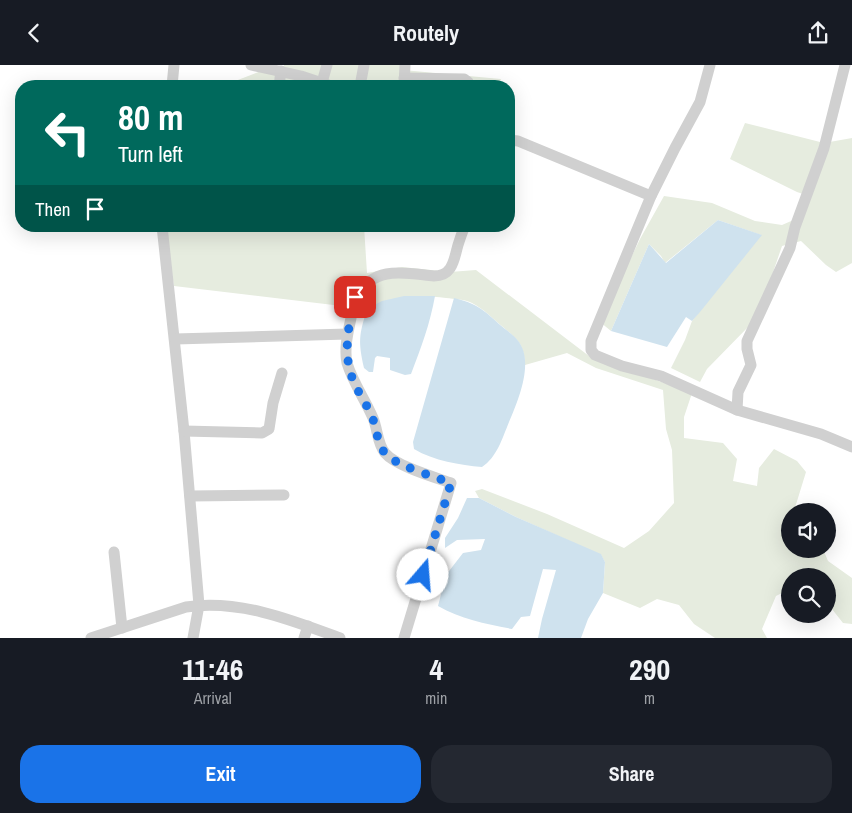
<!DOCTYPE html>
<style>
:root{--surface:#171b24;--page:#242831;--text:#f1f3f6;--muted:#9ea1a6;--accent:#1a73e8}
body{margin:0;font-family:"Archivo Narrow",sans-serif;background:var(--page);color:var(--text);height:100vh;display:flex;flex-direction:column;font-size:19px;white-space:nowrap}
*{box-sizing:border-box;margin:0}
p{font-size:16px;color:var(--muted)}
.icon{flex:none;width:28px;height:28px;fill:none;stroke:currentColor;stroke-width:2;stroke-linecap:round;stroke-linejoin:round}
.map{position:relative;height:573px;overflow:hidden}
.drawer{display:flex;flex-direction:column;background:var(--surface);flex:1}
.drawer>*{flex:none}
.guide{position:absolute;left:15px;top:15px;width:500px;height:152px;border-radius:20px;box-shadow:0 5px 20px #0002;background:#00695c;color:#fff;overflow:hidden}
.fabs{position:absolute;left:781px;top:438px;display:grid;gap:10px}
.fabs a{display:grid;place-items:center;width:55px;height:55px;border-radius:50%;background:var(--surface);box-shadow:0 5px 20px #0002;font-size:25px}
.pin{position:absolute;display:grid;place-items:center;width:42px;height:42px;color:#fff;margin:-21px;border-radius:10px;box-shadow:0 2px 8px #0006}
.me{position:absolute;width:55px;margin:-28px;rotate:18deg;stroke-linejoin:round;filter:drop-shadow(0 0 4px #0008)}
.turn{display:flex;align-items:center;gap:18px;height:105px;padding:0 20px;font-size:22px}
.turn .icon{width:65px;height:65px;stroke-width:2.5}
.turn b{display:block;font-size:35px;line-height:42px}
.then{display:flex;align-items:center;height:48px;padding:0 20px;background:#0003;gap:10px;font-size:19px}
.eta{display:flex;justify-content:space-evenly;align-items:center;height:85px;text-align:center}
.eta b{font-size:30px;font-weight:700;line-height:35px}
.button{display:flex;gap:10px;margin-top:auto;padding:10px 20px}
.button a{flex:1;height:58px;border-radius:20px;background:var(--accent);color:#fff;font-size:20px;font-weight:700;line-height:58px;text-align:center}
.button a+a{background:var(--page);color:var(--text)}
header{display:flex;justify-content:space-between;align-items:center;height:65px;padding:0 20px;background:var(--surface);font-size:22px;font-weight:700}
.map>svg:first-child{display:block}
.green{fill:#e6ecdf}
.water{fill:#cfe2ee}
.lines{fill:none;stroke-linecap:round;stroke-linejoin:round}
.minor{stroke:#d0d0d0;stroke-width:11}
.route{stroke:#1a73e8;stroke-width:9;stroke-dasharray:0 16.2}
</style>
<header><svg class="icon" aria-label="back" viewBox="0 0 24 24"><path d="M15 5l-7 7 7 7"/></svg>Routely<svg class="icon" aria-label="share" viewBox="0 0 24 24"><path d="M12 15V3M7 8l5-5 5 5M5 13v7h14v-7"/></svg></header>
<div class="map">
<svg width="852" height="573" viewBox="0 0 852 573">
<rect width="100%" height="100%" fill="#fff"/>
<g class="green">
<polygon points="284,0 403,0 403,5 501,14 498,21 230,21 230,18 266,4 283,5"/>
<polygon points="745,58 824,78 852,73 852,198 836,207 826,200 801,176 782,181 769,219 751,259 707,304 700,317 671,303 685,275 692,256 761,170 718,155 665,198 661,191 649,179 611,266 600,257 640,174 664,131 712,138 755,156 782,160 798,153 803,129 797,127 730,94"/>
<path d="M165,161H364L367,208L402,202L450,207L476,205L589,291L692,328L684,352V373L723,378L737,394L733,416L757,421L759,403L774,384L797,396L806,407L794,446H790V484H823L828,496L852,513V559L843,558L828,539V511H790V524L776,531L762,564L767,573H715L694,559L679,540L657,534L640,543L603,528L605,497L601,490L516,452L479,433L475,426L482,424L547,449L624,483L649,466L674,438L672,385L666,364L663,325L596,303L567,288L525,300C524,279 518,275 503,262C493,254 484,244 472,238C465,234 454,234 446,233C418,229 392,231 367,244L174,221Z"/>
</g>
<g class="water">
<polygon points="718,155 762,170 700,247 692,256 686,252 667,282 611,266 649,179 666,198"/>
<path d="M404,231H435C430,259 421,283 411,309L405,310L390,305V293L377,291L375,293L373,307H369L364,303C358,276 359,270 367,244L382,236Z"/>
<path d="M454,233C475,238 483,244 499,259C506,265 514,270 519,277C534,298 518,336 509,357C502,374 497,392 482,402C460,400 434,396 414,384L413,377Z"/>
<path d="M467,433H479L516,452L601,489L605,497L603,528L588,554L581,573H538L542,554L556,505L543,504L530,551L521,552L512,564C486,559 461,554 438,541L446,510L463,488L481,485L485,474L457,475L445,483V473L458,453Z"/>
</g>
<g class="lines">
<g class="minor">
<polyline points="251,0 301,11 331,21"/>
<polyline points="710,0 700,37 675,83 651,131 591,276 591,285 595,290 622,301 661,311 737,345 821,369 852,382"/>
<polyline points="404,13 464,14 468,17 469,21"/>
<polyline points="172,21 174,0"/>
<polyline points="279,21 281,6"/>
<polyline points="321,21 327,0"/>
<polyline points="360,21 364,0"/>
<polyline points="404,21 405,0"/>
<polyline points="509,75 518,76 651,131"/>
<polyline points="162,161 184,366 199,540 193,573"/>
<polyline points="175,274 347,269"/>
<polyline points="737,345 738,327 751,300 747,284 747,276 790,183 795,162 824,83 845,0"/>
<polyline points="184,366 262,368 269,364 273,338 282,308"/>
<polyline points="190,431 284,430"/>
<polyline points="114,487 122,563"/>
<path d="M91,573L186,542C239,534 292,555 340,573"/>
<polyline points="304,573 308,561"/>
<path d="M404,573L451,418C434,412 396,401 385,388C377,378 378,365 373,353C365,334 353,318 347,298C344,284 348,267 351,253C352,246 352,237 356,231C376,200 404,208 434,211C453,211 454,194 458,180C460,174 462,167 465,161"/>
</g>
</g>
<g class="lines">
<path class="route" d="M355,232C349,260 342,287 353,315C358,328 367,339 372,352C378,365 376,381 388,391C401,402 433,411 451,418L423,510"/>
</g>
</svg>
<div class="fabs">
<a><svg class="icon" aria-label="sound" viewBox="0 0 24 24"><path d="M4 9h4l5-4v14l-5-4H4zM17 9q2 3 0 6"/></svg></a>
<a><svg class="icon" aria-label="search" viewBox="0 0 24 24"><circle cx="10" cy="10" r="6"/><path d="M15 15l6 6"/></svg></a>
</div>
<div class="pin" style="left:355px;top:232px;background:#d93025"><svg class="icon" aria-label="arrive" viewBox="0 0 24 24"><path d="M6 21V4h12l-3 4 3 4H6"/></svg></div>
<svg class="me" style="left:423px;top:510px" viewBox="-20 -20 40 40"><circle r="19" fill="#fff"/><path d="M0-13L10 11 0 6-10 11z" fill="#1a73e8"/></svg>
<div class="guide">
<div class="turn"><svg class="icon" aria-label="left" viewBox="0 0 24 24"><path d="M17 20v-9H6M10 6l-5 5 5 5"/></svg><div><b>80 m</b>Turn left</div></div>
<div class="then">Then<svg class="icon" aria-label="arrive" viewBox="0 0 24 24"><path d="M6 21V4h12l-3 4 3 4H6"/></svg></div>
</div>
</div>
<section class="drawer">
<div class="eta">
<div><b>11:46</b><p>Arrival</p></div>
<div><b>4</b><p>min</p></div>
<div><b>290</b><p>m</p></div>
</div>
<div class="button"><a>Exit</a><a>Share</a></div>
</section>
